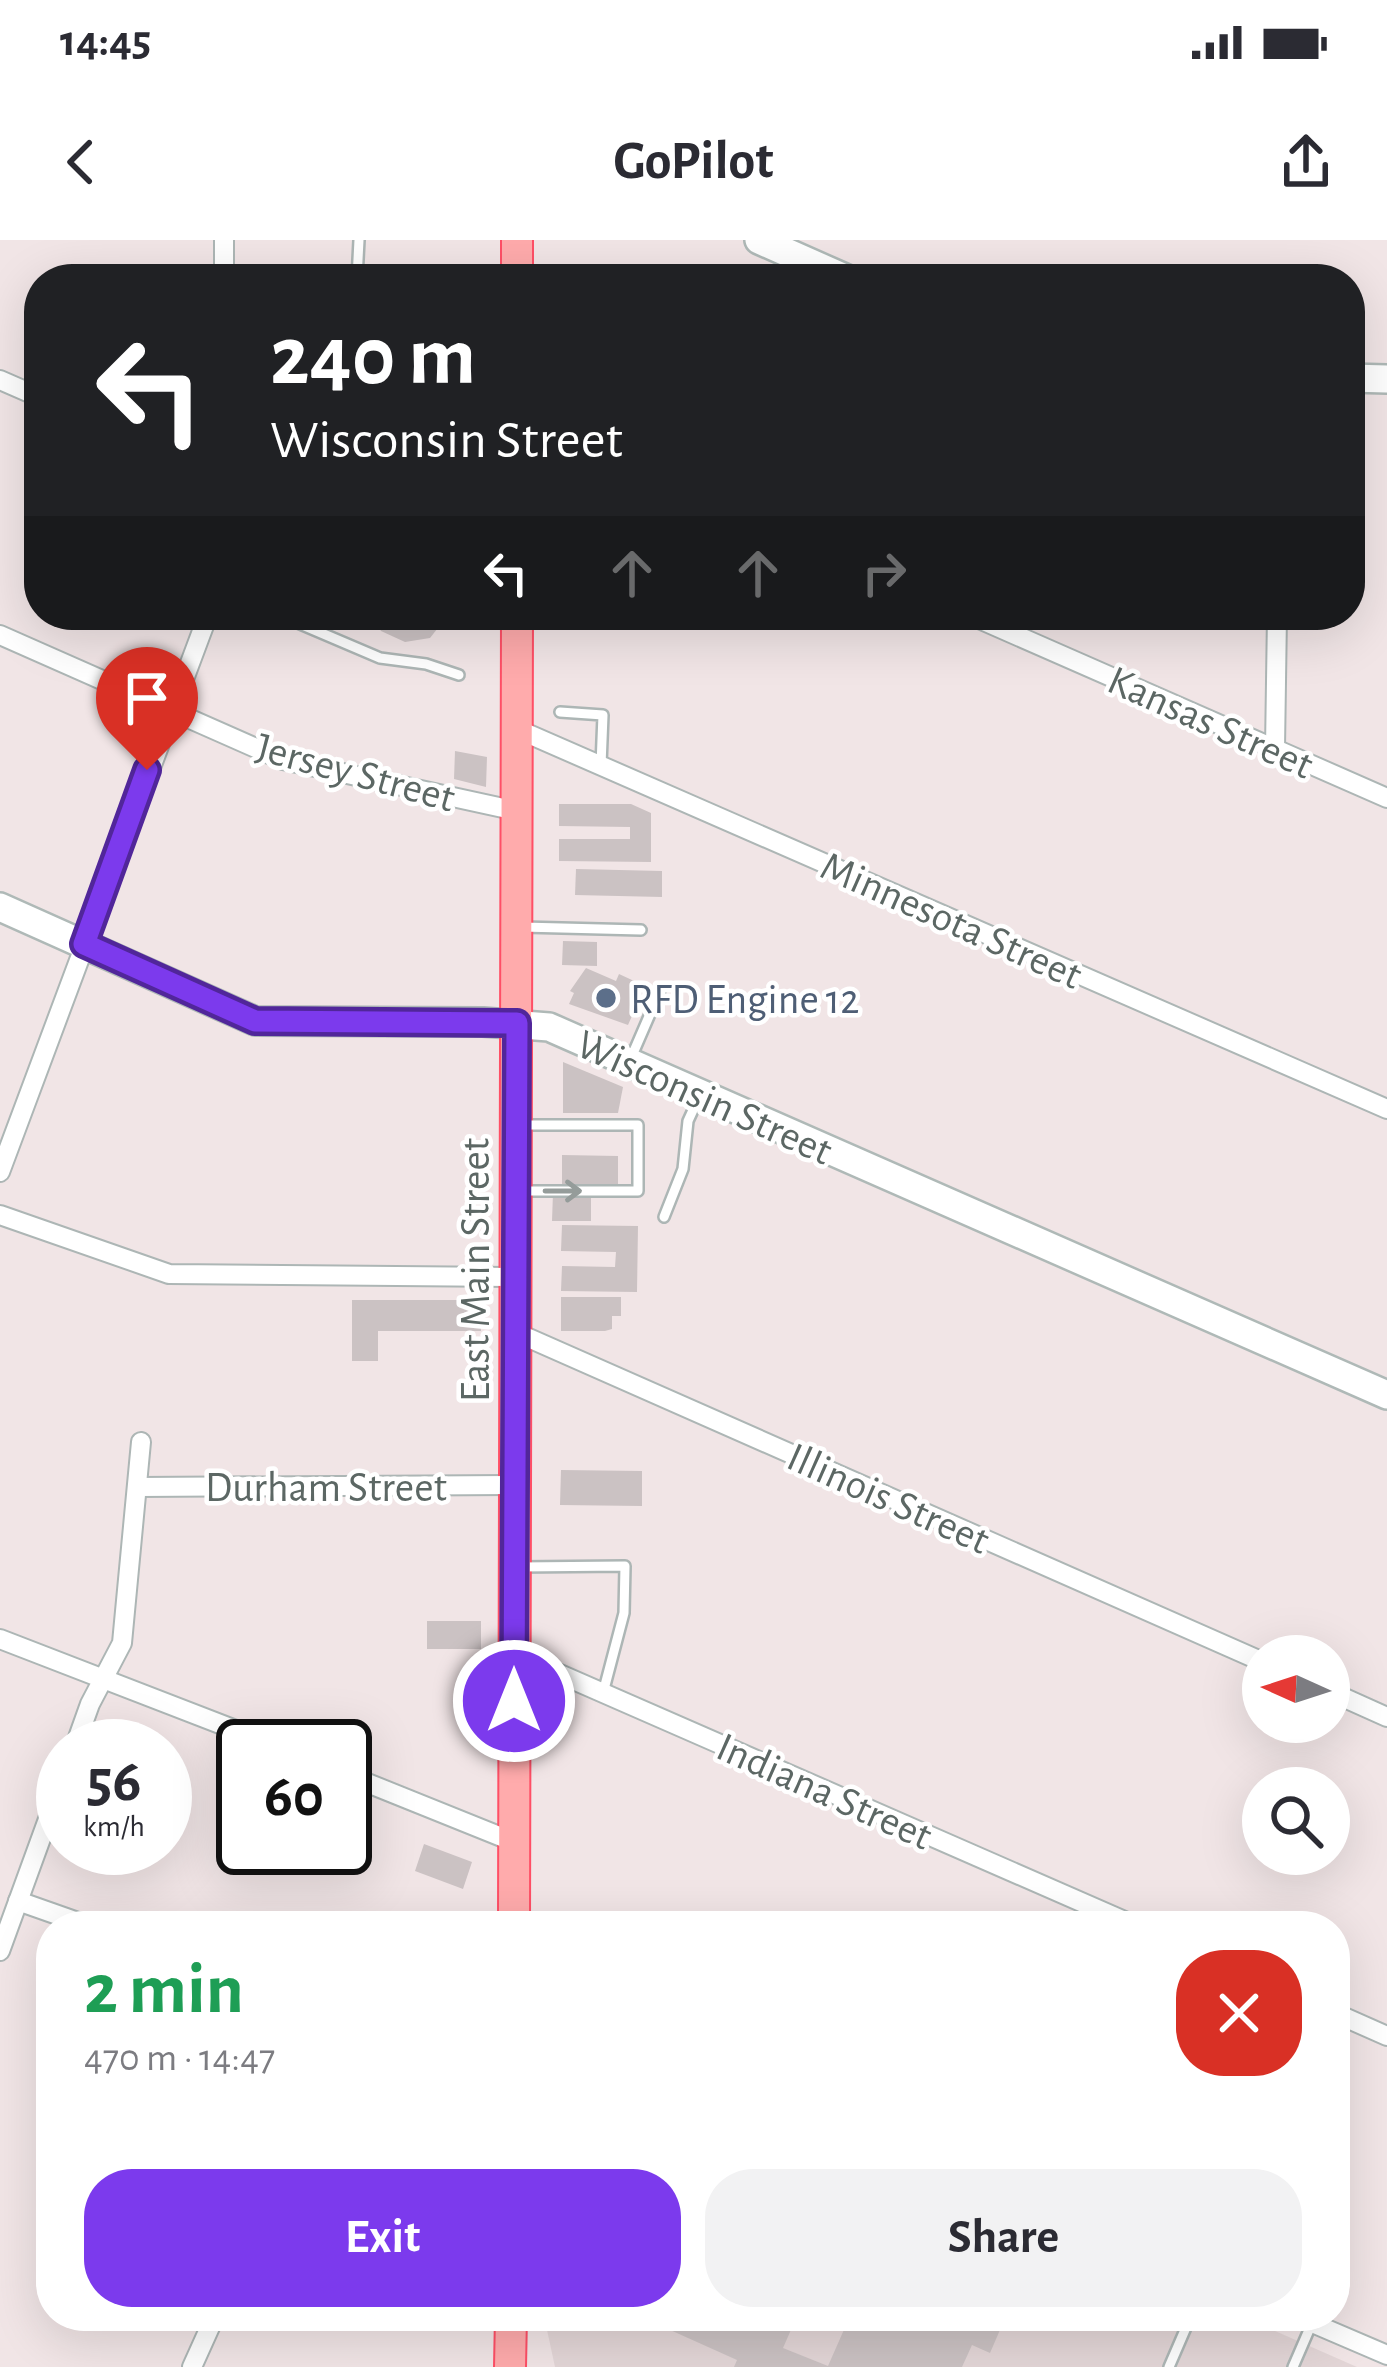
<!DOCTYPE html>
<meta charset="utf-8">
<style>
:root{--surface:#fff;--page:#f2f2f3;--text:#2b2b33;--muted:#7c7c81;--accent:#7c3aed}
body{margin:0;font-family:"Alegreya Sans",sans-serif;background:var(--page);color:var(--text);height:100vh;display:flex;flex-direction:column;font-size:45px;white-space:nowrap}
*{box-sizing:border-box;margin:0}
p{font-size:39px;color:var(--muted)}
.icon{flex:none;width:66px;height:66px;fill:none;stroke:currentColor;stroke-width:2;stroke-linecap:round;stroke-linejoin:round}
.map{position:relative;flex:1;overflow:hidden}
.details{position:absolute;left:36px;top:1671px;width:1314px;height:420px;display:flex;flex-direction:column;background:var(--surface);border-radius:48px;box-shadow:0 12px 48px #0002}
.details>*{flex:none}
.guide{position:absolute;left:24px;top:24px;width:1341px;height:366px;border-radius:48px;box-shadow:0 12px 48px #0002;background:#202124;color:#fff;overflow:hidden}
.needle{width:78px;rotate:273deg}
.tools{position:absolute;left:1242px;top:1395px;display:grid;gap:24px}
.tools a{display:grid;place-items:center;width:108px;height:108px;border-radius:50%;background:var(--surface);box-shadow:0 12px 48px #0002;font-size:60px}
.speed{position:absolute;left:36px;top:1479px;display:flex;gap:24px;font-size:60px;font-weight:700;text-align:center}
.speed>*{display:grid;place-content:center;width:156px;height:156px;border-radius:50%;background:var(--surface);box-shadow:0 12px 48px #0002;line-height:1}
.speed small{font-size:30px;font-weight:400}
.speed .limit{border:6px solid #111;border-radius:18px;background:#fff;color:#111}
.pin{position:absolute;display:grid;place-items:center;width:102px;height:102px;color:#fff;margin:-123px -51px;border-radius:50% 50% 50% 0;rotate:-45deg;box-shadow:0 0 12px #0007}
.pin .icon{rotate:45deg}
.me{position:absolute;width:132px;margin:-66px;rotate:0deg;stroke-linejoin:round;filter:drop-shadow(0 0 9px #0008)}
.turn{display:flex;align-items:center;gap:42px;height:252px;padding:0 48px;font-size:54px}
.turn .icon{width:156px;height:156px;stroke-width:2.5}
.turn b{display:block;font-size:84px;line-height:102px}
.lanes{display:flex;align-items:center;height:114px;padding:0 48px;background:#0003;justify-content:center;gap:60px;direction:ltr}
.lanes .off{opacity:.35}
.round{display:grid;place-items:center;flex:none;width:126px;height:126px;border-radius:48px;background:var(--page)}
.overview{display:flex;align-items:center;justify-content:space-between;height:204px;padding:0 48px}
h1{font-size:72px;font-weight:700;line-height:90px;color:#1e9e55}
.action{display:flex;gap:24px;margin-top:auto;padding:24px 48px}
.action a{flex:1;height:138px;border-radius:48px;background:var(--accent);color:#fff;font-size:48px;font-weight:700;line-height:138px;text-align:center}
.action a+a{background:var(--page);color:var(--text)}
.status{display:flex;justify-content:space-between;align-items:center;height:84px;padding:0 60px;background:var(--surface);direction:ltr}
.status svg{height:33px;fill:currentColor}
header{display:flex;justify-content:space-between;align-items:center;height:156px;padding:0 48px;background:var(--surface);font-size:54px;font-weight:700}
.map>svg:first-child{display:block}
.education{fill:#e3d6d7}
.building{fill:#cbc2c3}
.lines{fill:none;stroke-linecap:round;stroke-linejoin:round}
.lane-casing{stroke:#adb6b5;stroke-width:14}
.street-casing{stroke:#adb6b5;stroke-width:22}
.secondary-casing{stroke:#afb9b7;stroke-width:32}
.primary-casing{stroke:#ff4f66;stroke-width:34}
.lane{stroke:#fff;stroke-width:9}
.street{stroke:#fff;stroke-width:18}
.secondary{stroke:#fff;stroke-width:27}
.primary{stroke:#ffabac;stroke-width:30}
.oneway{stroke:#959c9a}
.route-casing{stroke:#51269a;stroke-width:30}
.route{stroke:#7c3aed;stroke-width:21}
.service-dot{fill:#5c6f8a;stroke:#fff;stroke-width:4.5}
.labels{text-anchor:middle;stroke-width:9;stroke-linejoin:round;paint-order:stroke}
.street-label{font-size:42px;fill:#5c6764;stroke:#fff}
.service-label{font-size:42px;fill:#4e5e75;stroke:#fff;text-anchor:start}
</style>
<div class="status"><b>14:45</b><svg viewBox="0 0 49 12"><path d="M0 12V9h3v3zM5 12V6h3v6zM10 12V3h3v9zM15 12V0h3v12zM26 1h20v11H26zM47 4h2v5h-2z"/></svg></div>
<header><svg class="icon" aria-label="back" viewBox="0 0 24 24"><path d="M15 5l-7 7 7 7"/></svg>GoPilot<svg class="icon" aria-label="share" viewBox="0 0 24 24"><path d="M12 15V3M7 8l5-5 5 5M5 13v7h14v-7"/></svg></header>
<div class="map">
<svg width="1387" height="2127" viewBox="0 0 1387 2127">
<rect width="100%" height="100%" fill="#f1e5e6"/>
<polygon class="education" points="544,2076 1241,2076 1357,2127 555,2127"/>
<g class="building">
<polygon points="372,375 448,375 430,398 405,402 381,391"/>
<polygon points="455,511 487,517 486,547 454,539"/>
<polygon points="559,564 631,564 651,573 651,622 559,621 559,599 630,599 630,587 559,586"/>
<polygon points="576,629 662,631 662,657 575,655"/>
<polygon points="563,701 597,702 597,726 562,725"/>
<polygon points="586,728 616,741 619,734 645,746 628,785 569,764 574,753 570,751"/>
<polygon points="563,822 623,847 618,873 563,873"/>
<polygon points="562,915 618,916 618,946 562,946"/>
<polygon points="553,953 591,954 591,981 552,981"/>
<polygon points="562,985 638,986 637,1052 561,1051 562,1026 615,1027 616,1012 561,1011"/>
<polygon points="561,1057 621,1057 621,1076 612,1076 612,1089 605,1091 561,1091"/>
<polygon points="352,1060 481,1060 481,1091 378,1091 378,1121 352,1121"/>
<polygon points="561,1230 642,1231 642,1266 560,1265"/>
<rect x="427" y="1381" width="54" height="28"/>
<polygon points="424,1604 472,1622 463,1649 415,1631"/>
<polygon points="639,2076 797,2076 783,2108 828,2126 850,2076 1006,2076 990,2113 972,2105 962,2127 734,2127 737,2120"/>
</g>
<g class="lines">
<defs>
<g id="lane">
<polyline points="357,39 359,0"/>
<polyline points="279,375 380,418 426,424 459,435"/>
<polyline points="560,472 603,475 601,525"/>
<polyline points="522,687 641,690"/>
<polyline points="631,818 660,751"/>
<polyline points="522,885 638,885 638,951 524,951"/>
<polyline points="664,977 683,929 688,881 699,857"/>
<polyline points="519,1327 625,1326 624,1373 603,1453"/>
<polyline points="1169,2127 1191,2076"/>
<polyline points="1293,2127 1312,2083"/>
</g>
<g id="street">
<polyline points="224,39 224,0"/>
<polyline points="0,140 39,157"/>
<polyline points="970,375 1387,558"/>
<polyline points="0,395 283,520 517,571"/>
<polyline points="517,489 1387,869"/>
<polyline points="1275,508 1277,375"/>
<polyline points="0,932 208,375"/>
<polyline points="0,975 169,1034 515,1037"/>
<polyline points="515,1092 1263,1422"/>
<polyline points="138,1247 515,1245"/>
<polyline points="0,1399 277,1506"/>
<polyline points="514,1414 1136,1686"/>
<polyline points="1329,1451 1387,1477"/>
<polyline points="75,1506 90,1464 122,1403 141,1202"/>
<polyline points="345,1534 514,1602"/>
<polyline points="18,1661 89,1686"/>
<polyline points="0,1711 63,1538"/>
<polyline points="1335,1773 1387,1796"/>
<polyline points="1296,2076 1387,2115"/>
<polyline points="192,2127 215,2076"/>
</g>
<g id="secondary">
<polyline points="759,0 847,39"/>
<polyline points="1350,138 1387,139"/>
<polyline points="0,667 255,781 483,782 549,787 1387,1155"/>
</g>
<g id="primary">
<polyline points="517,39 517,0"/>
<polyline points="514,1686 517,375"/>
<polyline points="510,2127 511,2076"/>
</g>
</defs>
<use href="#lane" class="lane-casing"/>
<use href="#street" class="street-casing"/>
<use href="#secondary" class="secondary-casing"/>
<use href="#primary" class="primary-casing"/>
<use href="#lane" class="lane"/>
<use href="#street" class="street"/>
<use href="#secondary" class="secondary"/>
<use href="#primary" class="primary"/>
</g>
<defs><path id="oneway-shaft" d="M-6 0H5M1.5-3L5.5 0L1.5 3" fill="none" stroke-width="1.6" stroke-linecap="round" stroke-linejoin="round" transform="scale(3)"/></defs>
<use class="oneway" href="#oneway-shaft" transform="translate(563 951)"/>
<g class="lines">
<defs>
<polyline id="route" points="147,530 84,704 255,781 517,783 514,1461"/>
</defs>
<use href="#route" class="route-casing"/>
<use href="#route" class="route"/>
</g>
<circle class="service-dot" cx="606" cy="758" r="12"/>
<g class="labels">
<g class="street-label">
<text transform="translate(1211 481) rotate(24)" y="15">Kansas Street</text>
<text transform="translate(356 531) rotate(15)" y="15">Jersey Street</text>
<text transform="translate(952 679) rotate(24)" y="15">Minnesota Street</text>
<text transform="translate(705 856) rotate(24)" y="15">Wisconsin Street</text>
<text transform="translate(474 1030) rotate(-90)" y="15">East Main Street</text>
<text x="326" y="1261">Durham Street</text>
<text transform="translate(889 1257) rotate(24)" y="15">Illinois Street</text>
<text transform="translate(825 1550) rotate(24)" y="15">Indiana Street</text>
</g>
<g class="service-label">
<text x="630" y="773">RFD Engine 12</text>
</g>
</g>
</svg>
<div class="tools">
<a><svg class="needle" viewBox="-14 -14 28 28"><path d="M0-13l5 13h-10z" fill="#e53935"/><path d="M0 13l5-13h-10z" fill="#7c7c81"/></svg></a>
<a><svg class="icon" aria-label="search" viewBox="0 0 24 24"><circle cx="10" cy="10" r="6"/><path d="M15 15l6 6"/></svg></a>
</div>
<div class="speed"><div>56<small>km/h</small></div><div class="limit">60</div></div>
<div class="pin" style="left:147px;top:530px;background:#d93025"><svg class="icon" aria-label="arrive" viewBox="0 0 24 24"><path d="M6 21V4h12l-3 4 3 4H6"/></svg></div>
<svg class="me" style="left:514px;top:1461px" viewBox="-20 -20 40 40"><circle r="17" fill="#7c3aed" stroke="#fff" stroke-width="3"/><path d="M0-11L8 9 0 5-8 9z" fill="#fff"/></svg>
<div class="guide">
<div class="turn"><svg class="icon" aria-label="left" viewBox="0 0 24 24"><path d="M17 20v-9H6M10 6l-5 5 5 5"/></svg><div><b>240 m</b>Wisconsin Street</div></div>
<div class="lanes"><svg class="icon" aria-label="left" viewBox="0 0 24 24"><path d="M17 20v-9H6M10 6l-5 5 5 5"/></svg><svg class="icon off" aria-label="ahead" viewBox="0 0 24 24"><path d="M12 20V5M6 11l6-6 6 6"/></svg><svg class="icon off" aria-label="ahead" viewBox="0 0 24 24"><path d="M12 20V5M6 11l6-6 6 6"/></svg><svg class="icon off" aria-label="right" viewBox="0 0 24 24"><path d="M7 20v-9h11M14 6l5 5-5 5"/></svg></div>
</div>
<section class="details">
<div class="overview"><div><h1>2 min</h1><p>470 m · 14:47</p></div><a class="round" style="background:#d93025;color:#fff"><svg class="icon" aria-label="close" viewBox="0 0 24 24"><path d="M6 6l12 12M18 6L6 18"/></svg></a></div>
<div class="action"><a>Exit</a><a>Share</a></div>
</section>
</div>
